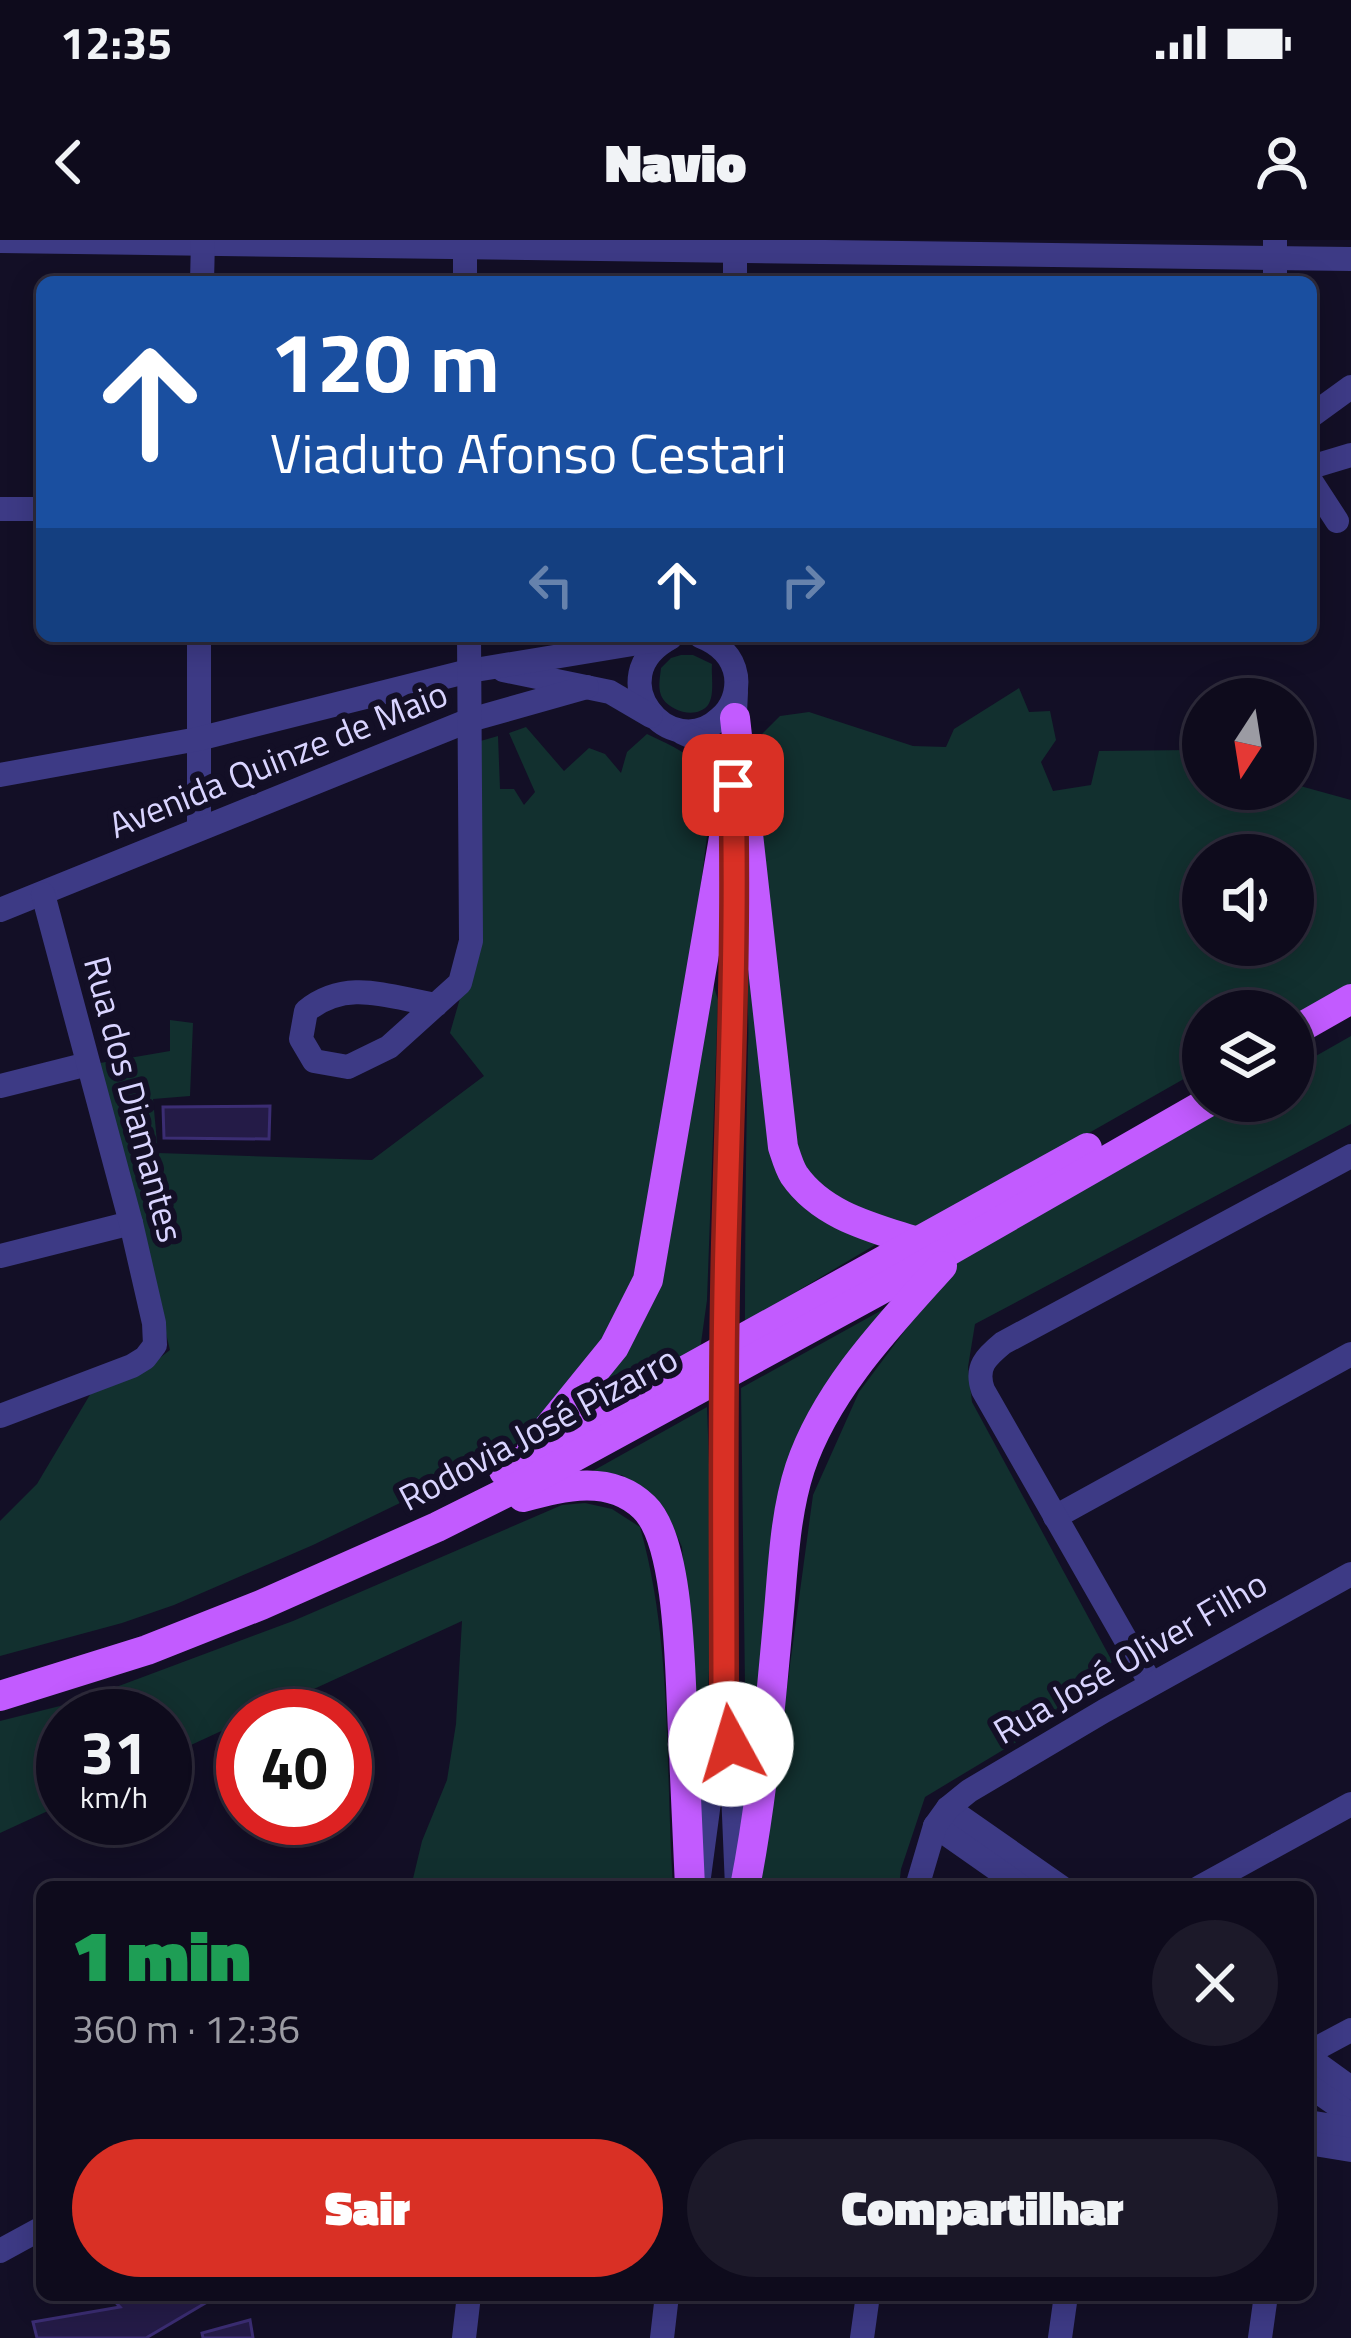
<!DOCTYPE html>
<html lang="pt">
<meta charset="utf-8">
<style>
:root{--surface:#0e0b1c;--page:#1c1929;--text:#f1f3f6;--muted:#9b9ba3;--line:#2e2b3b;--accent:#d93025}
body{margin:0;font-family:"Titillium Web",sans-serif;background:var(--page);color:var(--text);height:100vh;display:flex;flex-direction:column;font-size:45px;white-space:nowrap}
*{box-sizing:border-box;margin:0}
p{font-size:39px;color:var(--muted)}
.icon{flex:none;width:66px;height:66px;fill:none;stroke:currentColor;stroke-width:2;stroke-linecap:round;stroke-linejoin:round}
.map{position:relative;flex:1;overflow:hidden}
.panel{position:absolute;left:36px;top:1641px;width:1278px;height:420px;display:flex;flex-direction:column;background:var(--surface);border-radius:18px;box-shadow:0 6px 30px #0003,0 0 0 3px var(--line)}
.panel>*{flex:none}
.guide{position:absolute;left:36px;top:36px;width:1281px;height:366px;border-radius:18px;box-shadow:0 6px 30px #0003,0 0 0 3px var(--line);background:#1a4fa0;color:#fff;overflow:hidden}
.needle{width:78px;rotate:192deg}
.tools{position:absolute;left:1182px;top:438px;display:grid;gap:24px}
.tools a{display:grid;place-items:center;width:132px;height:132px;border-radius:50%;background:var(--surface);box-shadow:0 6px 30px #0003,0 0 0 3px var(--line);font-size:60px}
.speed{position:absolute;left:36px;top:1449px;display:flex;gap:24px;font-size:60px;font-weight:700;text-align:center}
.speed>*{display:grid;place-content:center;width:156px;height:156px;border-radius:50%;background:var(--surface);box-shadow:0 6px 30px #0003,0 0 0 3px var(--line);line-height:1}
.speed small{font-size:30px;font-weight:400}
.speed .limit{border:18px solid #d22;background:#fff;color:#111}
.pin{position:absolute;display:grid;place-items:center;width:102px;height:102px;color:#fff;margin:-51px;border-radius:24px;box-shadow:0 6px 18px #0006}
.me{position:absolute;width:132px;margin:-66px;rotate:354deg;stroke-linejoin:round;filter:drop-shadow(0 0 9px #0008)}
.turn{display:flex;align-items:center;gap:42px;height:252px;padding:0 36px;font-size:54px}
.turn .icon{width:156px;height:156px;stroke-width:2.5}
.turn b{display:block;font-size:84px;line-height:102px}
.lanes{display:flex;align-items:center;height:114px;padding:0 36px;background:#0003;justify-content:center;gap:60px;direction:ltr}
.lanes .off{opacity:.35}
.round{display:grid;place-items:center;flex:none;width:126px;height:126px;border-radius:63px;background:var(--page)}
.head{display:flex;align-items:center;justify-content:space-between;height:204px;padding:0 36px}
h1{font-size:72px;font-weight:800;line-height:90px;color:#1e9e55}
.button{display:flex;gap:24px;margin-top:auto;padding:24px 36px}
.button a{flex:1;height:138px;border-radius:72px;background:var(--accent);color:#fff;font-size:48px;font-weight:800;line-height:138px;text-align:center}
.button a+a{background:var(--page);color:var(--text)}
.status{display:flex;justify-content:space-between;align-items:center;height:84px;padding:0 60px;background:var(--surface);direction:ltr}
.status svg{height:33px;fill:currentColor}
header{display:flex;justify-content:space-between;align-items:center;height:156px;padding:0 36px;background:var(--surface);font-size:54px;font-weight:800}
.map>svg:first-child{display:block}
.green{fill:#12302f;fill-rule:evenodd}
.building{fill:#241b47;stroke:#3b2d73;stroke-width:3}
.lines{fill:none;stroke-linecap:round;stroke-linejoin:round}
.minor{stroke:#3d3a85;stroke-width:24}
.major{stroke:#c25bff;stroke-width:30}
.route-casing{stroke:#8d1f18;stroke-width:30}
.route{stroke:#d93025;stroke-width:21}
.labels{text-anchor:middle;stroke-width:12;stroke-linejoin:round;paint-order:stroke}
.street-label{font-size:36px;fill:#d9d4ff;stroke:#130f26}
</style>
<div class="status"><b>12:35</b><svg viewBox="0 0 49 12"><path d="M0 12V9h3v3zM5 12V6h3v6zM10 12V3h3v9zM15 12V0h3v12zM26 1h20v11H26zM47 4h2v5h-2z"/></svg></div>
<header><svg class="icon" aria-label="back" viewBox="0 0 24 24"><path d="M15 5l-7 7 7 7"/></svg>Navio<svg class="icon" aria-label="person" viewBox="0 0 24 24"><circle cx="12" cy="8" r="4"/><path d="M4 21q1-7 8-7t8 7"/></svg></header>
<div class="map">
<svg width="1351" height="2098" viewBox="0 0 1351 2098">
<rect width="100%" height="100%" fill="#130f26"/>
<g class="green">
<path d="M681,415H693L712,424C711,436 715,455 708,465C697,479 672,472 663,459C657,450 660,438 661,428L671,418Z"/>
<path d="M1019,448L1029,472L1050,471L1056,500L1041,522L1053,551L1091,545L1099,511L1193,510L1203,513V549H1293V544L1351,560V744L1293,777V771H1203V828L917,991L835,960L800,928L751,505L780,476L809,472L913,506L946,507L954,489ZM1203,615H1293V705H1203Z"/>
<path d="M526,487L564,531L589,508L605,514L621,533L627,512L647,494C676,508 709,520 712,556L688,749L628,1066L551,1172L516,1203L489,1220L313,1305L174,1365L122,1383L0,1416V1281L37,1244L91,1153L140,1133L170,1110L100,823L170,811V780L193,783L190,856L153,859L158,913L372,920L484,836L450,793L480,689L477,502L498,496L500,549H514L524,565L535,552L509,493Z"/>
<path d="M752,705L774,924L880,1002L745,1082C745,990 746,898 748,806C750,771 743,739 752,705Z"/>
<polygon points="710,734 718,760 707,1060 700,1110 571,1175 630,1097"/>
<polygon points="1351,796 1351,884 975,1084 968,1127 972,1162 1112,1421 1099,1452 925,1557 901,1629 899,1647 760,1647 813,1255 859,1152 959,1018 1237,861 1293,861 1293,829"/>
<polygon points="893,1064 794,1216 747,1594 741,1148"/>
<path d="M707,1167C712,1296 715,1425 699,1554L682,1307L665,1269L622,1235L582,1237Z"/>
<path d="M585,1263L612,1269L640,1287C673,1404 665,1527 673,1647H411L422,1601L447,1540L456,1484L462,1381L255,1476H243V1481L165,1517V1476H63V1564L0,1593V1481L76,1462L293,1381L562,1265Z"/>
</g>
<g class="building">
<polygon points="270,866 269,899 164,898 163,867"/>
<polygon points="109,2055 219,2055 146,2098 37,2098 33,2082 120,2067"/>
<polygon points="250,2080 253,2098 203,2098 202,2093"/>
</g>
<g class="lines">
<g class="minor">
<polyline points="465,0 465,42"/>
<polyline points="735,0 735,42"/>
<polyline points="0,1 1351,19"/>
<polyline points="202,42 203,0"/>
<polyline points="1275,42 1275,0"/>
<polyline points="1311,176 1351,147"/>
<polyline points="1311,227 1351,215"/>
<polyline points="1311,241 1337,281"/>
<polyline points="0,269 42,269"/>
<polyline points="199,396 199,588"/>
<path d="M670,398C598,437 670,525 720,478C732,468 738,452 736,436C733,416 718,403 700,396"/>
<polyline points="503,430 610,452 651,476"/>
<path d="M683,493C704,502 719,511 733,530"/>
<polyline points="734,494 736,452"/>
<polyline points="0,535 198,499 469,431 669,398"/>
<polyline points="734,588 736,642 726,1010 724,1461 731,1504 737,1647"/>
<polyline points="0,670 470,480 587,447"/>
<path d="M436,765C388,757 347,738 306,771L301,799L314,821L348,827L389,807L460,743L471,701L469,396"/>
<polyline points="0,846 88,824"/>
<polyline points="0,1016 131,983"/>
<polyline points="0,1176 132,1126 145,1118 155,1105 154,1083 131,983 43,654"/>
<polyline points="1055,1277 1351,1114"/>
<path d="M1151,1444L983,1150C975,1127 986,1117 1003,1103L1351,916"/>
<polyline points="948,1568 1061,1647"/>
<polyline points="935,1586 1022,1647"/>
<polyline points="699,1637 719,1487"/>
<polyline points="917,1647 935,1586 948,1568 969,1551 1104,1471 1351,1334"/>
<polyline points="1200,1647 1351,1564"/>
<polyline points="1308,1813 1351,1790"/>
<polyline points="1308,1817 1351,1848"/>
<polyline points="1308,1845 1351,1875"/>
<polyline points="1308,1882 1351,1889"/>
<polyline points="1308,1903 1351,1910"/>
<polyline points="0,2011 42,1988"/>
<polyline points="464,2098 469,2055"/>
<polyline points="662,2098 667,2055"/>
<polyline points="862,2098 868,2055"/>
<polyline points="1060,2098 1066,2055"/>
<polyline points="1260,2098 1266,2055"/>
</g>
<g class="major">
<path d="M735,478L783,907C786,916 789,927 794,935C823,977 875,988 920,1003"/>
<polyline points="1293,792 1351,759"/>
<polyline points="532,1208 614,1107 648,1040 733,545"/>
<polyline points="504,1231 1087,908"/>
<path d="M523,1257C564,1246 610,1234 644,1267C681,1302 680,1439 683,1491C685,1543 688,1595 690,1647"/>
<polyline points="0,1456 147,1410 261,1365 437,1287 535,1238 898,1040 1210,861"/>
<path d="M745,1647C762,1560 770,1471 778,1382C783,1331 784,1277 800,1228C826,1150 889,1085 942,1026"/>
</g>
</g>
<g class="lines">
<defs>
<path id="route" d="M731,1504L724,1461C724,1309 722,1156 726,1003C730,850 737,698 733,545"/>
</defs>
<use href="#route" class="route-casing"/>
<use href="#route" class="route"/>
</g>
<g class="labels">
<g class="street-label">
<text transform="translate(278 519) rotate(-22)" y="13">Avenida Quinze de Maio</text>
<text transform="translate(134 859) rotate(75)" y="13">Rua dos Diamantes</text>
<text transform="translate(538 1188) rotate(-28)" y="13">Rodovia José Pizarro</text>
<text transform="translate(1130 1417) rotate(-30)" y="13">Rua José Oliver Filho</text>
</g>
</g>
</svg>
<div class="tools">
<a><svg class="needle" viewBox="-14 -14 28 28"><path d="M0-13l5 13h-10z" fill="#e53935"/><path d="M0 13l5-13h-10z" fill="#9b9ba3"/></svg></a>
<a><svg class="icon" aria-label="sound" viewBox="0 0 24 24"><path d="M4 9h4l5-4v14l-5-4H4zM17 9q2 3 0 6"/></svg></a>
<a><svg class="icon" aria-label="layers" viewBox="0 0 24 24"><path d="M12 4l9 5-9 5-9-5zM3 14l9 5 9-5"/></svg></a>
</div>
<div class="speed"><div>31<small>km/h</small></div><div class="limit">40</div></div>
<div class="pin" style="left:733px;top:545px;background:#d93025"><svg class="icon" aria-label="arrive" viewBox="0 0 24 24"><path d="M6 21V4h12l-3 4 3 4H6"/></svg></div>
<svg class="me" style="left:731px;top:1504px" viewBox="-20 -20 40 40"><circle r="19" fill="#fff"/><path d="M0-13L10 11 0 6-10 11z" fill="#d93025"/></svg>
<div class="guide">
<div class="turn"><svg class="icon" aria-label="ahead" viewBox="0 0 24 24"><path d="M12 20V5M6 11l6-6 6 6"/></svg><div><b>120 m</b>Viaduto Afonso Cestari</div></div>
<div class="lanes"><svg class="icon off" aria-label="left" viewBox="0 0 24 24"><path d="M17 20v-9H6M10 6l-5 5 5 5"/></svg><svg class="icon" aria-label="ahead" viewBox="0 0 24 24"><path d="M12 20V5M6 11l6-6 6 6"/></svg><svg class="icon off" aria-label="right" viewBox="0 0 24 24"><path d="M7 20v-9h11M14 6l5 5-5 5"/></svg></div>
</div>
<section class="panel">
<div class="head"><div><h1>1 min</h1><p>360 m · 12:36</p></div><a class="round"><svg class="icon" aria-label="close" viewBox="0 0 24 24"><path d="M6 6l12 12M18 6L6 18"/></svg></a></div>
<div class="button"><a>Sair</a><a>Compartilhar</a></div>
</section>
</div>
